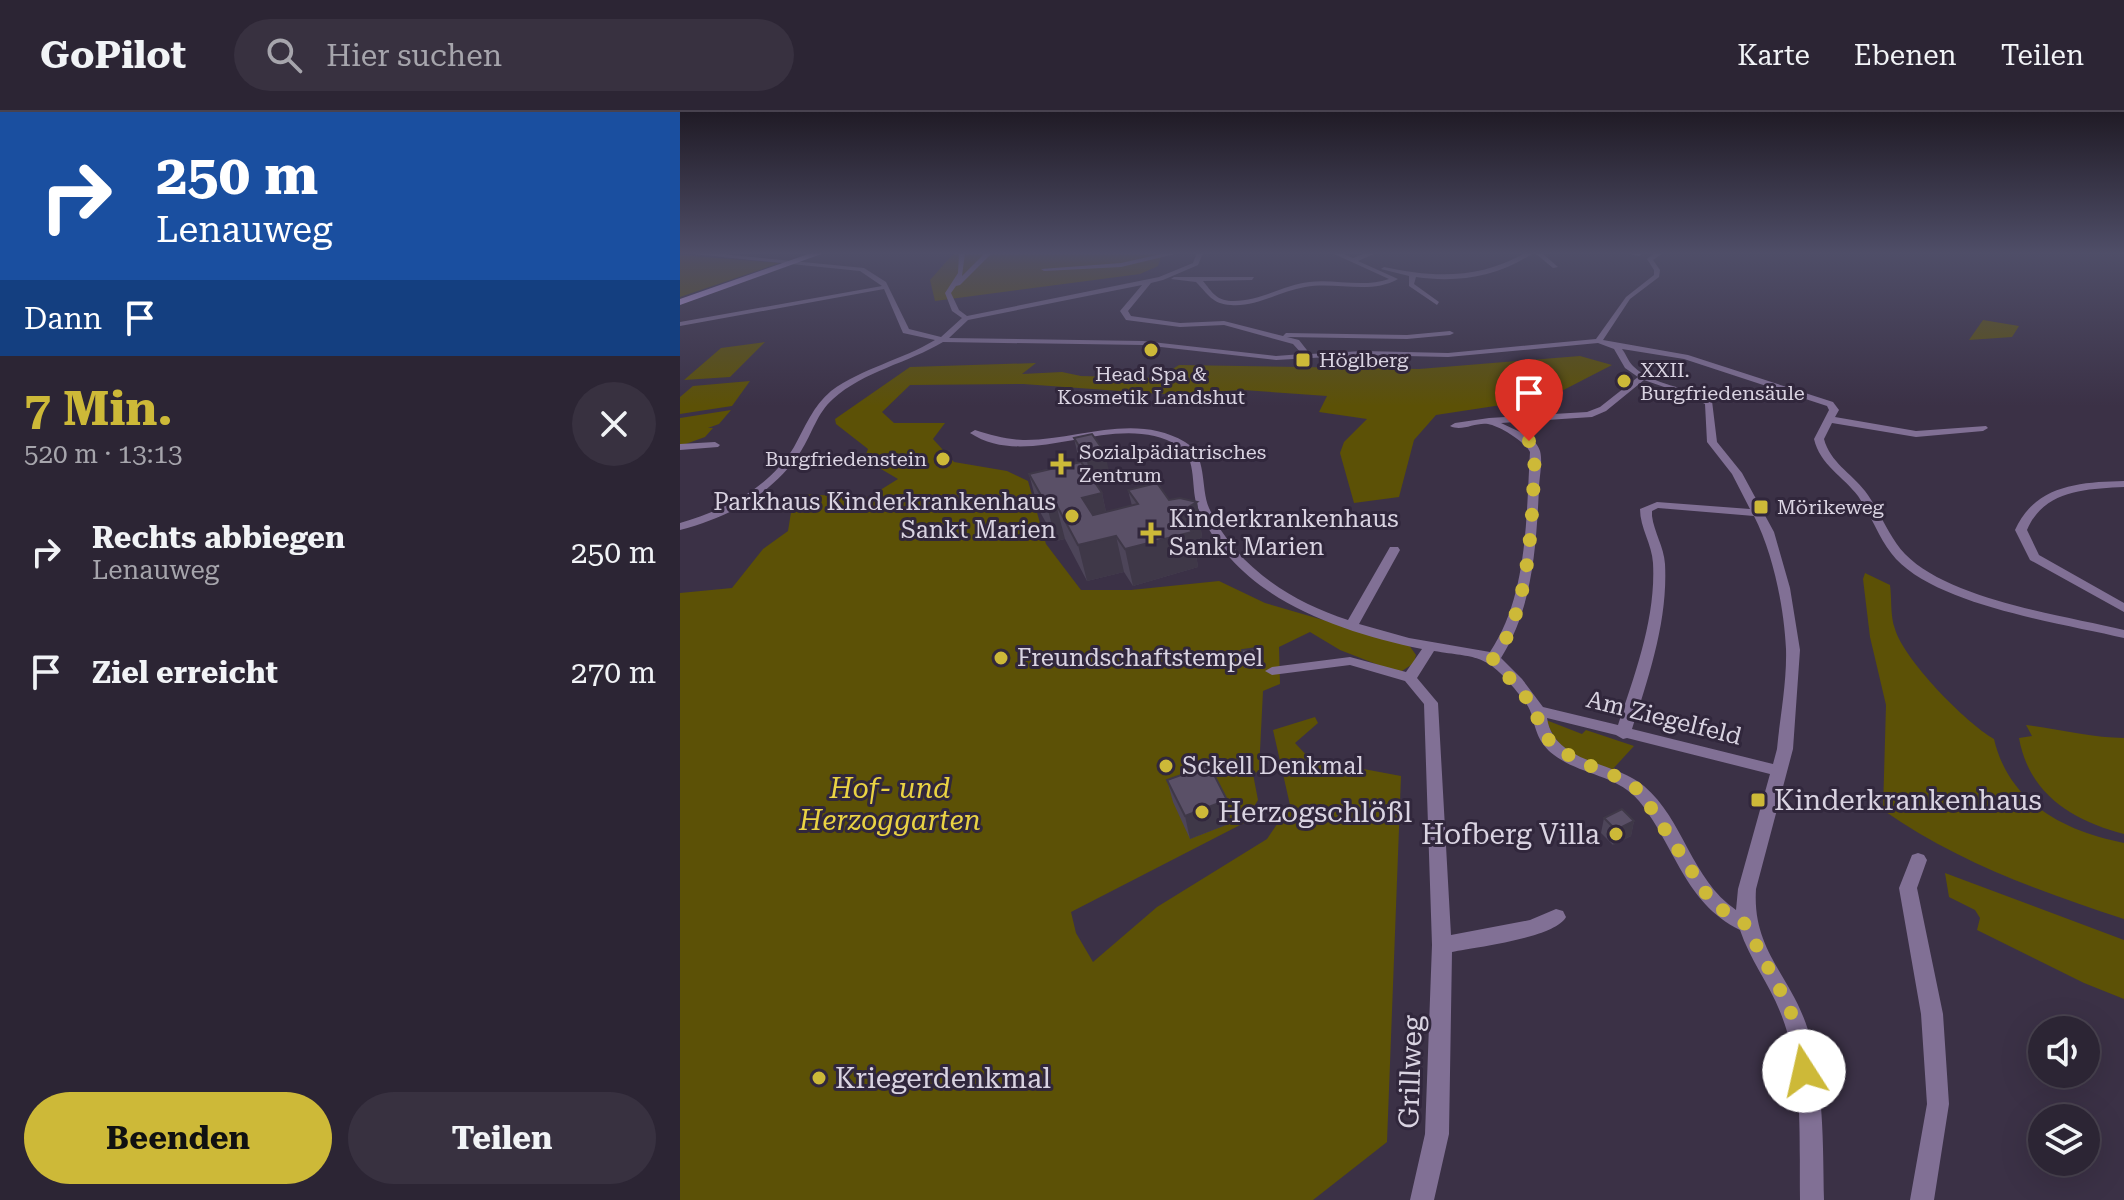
<!DOCTYPE html>
<html lang="de">
<meta charset="utf-8">
<style>
:root{--surface:#2c2534;--page:#383140;--text:#f1f3f6;--muted:#a6a5ac;--line:#48424f;--accent:#cdb938}
body{margin:0;font-family:"Roboto Serif",serif;background:var(--page);color:var(--text);height:100vh;display:flex;flex-direction:column;font-size:30px;white-space:nowrap}
*{box-sizing:border-box;margin:0}
p{font-size:26px;color:var(--muted)}
.icon{flex:none;width:44px;height:44px;fill:none;stroke:currentColor;stroke-width:2;stroke-linecap:round;stroke-linejoin:round}
.map{position:relative;flex:1;overflow:hidden}
.details{display:flex;flex-direction:column;background:var(--surface);width:680px}
.details>*{flex:none}
.banner{background:#1a4fa0;color:#fff;overflow:hidden}
.tools{position:absolute;left:1348px;top:904px;display:grid;gap:16px}
.tools a{display:grid;place-items:center;width:72px;height:72px;border-radius:50%;background:var(--surface);box-shadow:0 8px 32px #0002,0 0 0 2px var(--line);font-size:40px}
.pin{position:absolute;display:grid;place-items:center;width:68px;height:68px;color:#fff;margin:-82px -34px;border-radius:50% 50% 50% 0;rotate:-45deg;box-shadow:0 0 8px #0007}
.pin .icon{rotate:45deg}
.me{position:absolute;width:88px;margin:-44px;rotate:350deg;stroke-linejoin:round;filter:drop-shadow(0 0 6px #0008)}
.turn{display:flex;align-items:center;gap:28px;height:168px;padding:0 24px;font-size:36px}
.turn .icon{width:104px;height:104px;stroke-width:2.5}
.turn b{display:block;font-size:56px;line-height:68px}
.then{display:flex;align-items:center;height:76px;padding:0 24px;background:#0003;gap:16px;font-size:30px}
.round{display:grid;place-items:center;flex:none;width:84px;height:84px;border-radius:42px;background:var(--page)}
.summary{display:flex;align-items:center;justify-content:space-between;height:136px;padding:0 24px}
h1{font-size:48px;font-weight:700;line-height:60px;color:var(--accent)}
.action{display:flex;gap:16px;margin-top:auto;padding:16px 24px}
.action a{flex:1;height:92px;border-radius:48px;background:var(--accent);color:#111;font-size:32px;font-weight:700;line-height:92px;text-align:center}
.action a+a{background:var(--page);color:var(--text)}
ul{padding:0;list-style:none}
li{display:flex;align-items:center;gap:24px;height:120px;padding:0 24px}
li div{flex:1}
li b{display:block;font-size:30px}
li em{font-style:normal}
header{display:flex;align-items:center;gap:48px;box-sizing:border-box;height:112px;padding:0 40px;background:var(--surface);border-bottom:2px solid var(--line)}
header strong{font-size:38px}
nav{display:flex;gap:44px;margin-inline-start:auto;font-size:28px}
.search{width:560px;height:72px;background:var(--page);display:flex;align-items:center;gap:20px;box-sizing:border-box;padding:0 28px;border-radius:44px;color:var(--muted);font-size:30px}
main{display:flex;flex:1;min-height:0}
.map>svg:first-child{display:block}
.green{fill:#5c5106}
.lines{fill:none;stroke-linecap:round;stroke-linejoin:round}
.minor{fill:#817095;fill-rule:evenodd}
.major{fill:#cba9f3;fill-rule:evenodd}
.wall{fill:#4d4559}
.shaded-wall{fill:#3f3848}
.building{fill:#5a5067;stroke:#3f3848;stroke-width:2}
.route{stroke:#cdb938;stroke-width:14;stroke-dasharray:0 25.2}
.poi-dot{fill:#cdb938;stroke:#31273c;stroke-width:3}
.labels{text-anchor:middle;stroke-width:6;stroke-linejoin:round;paint-order:stroke}
.far-poi-label{font-size:20px;fill:#d9d3e1;stroke:#31273c;text-anchor:start}
.poi-label{font-size:24px;fill:#d9d3e1;stroke:#31273c;text-anchor:start}
.street-label{font-size:24px;fill:#d9d3e1;stroke:#31273c}
.near-park-label{font-size:28px;font-style:italic;fill:#ead343;stroke:#31273c}
.near-poi-label{font-size:28px;fill:#d9d3e1;stroke:#31273c;text-anchor:start}
.near-street-label{font-size:28px;fill:#d9d3e1;stroke:#31273c}
</style>
<header>
<strong>GoPilot</strong>
<div class="search"><svg class="icon" aria-label="search" viewBox="0 0 24 24"><circle cx="10" cy="10" r="6"/><path d="M15 15l6 6"/></svg>Hier suchen</div>
<nav><a>Karte</a><a>Ebenen</a><a>Teilen</a></nav>
</header>
<main>
<section class="details">
<div class="banner">
<div class="turn"><svg class="icon" aria-label="right" viewBox="0 0 24 24"><path d="M7 20v-9h11M14 6l5 5-5 5"/></svg><div><b>250 m</b>Lenauweg</div></div>
<div class="then">Dann<svg class="icon" aria-label="arrive" viewBox="0 0 24 24"><path d="M6 21V4h12l-3 4 3 4H6"/></svg></div>
</div>
<div class="summary"><div><h1>7 Min.</h1><p>520 m · 13:13</p></div><a class="round"><svg class="icon" aria-label="close" viewBox="0 0 24 24"><path d="M6 6l12 12M18 6L6 18"/></svg></a></div>
<ul>
<li><svg class="icon" aria-label="right" viewBox="0 0 24 24"><path d="M7 20v-9h11M14 6l5 5-5 5"/></svg><div><b>Rechts abbiegen</b><p>Lenauweg</p></div><em>250 m</em></li>
<li><svg class="icon" aria-label="arrive" viewBox="0 0 24 24"><path d="M6 21V4h12l-3 4 3 4H6"/></svg><div><b>Ziel erreicht</b></div><em>270 m</em></li>
</ul>
<div class="action"><a>Beenden</a><a>Teilen</a></div>
</section>
<div class="map">
<svg width="1444" height="1088" viewBox="0 0 1444 1088">
<rect width="100%" height="100%" fill="#3b3146"/>
<g class="green">
<polygon points="274,141 477,141 481,145 478,154 460,162 255,189 250,168"/>
<polygon points="0,143 100,151 0,185"/>
<polygon points="1303,208 1339,214 1332,225 1289,228"/>
<polygon points="85,230 50,265 4,268 41,236"/>
<polygon points="900,244 932,253 868,286 756,303 734,328 719,385 674,391 660,341 664,330 687,307 639,300 647,284 563,278 482,282 343,272 230,273 202,300 214,311 265,311 253,327 274,350 327,359 348,369 366,432 401,478 451,478 539,469 585,491 729,533 736,543 734,551 719,561 660,538 630,520 599,535 600,572 583,579 579,659 573,662 578,688 564,711 391,800 396,821 413,850 477,795 587,727 610,693 593,618 635,605 638,611 615,631 630,647 721,664 707,1030 633,1088 0,1088 0,481 52,476 83,437 108,419 114,382 189,385 218,367 184,347 188,337 156,312 155,307 230,255 356,251 342,262 382,260 401,264 478,266 499,253 739,257"/>
<polygon points="70,269 52,294 0,302 0,285 13,274"/>
<polygon points="51,298 39,312 28,316 33,316 25,325 0,334 0,306"/>
<path d="M1185,461L1210,473C1212,487 1210,504 1215,517C1224,548 1286,611 1314,627C1329,691 1384,719 1444,731V807C1361,780 1275,749 1203,698L1206,593L1190,525L1183,467Z"/>
<path d="M866,608L902,622L906,618L954,634L931,659C898,645 880,643 866,608Z"/>
<path d="M1346,613C1378,617 1414,626 1444,626V722C1392,708 1349,682 1339,626L1352,624Z"/>
<polygon points="1265,761 1444,828 1444,887 1404,871 1297,818 1300,806 1295,798 1269,785"/>
</g>
<g class="lines">
<g class="minor">
<path d="M4,141H32L184,156L206,170L229,217L261,225L282,206L272,199L265,181L278,161L279,141H285L282,164L305,141H312L280,173L276,174L271,181L279,198L287,204L479,165L513,151L517,141H523L518,153L483,168L471,171L448,199L451,204L500,211L544,209L603,224L606,221L727,223L770,219L774,221L770,223L727,227L607,225L619,228L630,242L683,239L768,241L916,227L946,185L974,163V158L967,147L975,141H983L973,148L980,158L979,165L950,187L923,228L1008,243L1153,290L1159,298L1155,305L1236,319L1306,314L1308,316L1303,319L1236,325L1152,311L1144,327C1150,350 1171,361 1185,379C1200,399 1208,424 1225,442C1270,488 1382,503 1444,518V526C1381,511 1260,494 1216,447C1199,428 1192,404 1178,384C1163,364 1140,353 1134,327L1149,298L1147,294L1004,247L942,237C946,242 948,249 953,254C973,274 1008,274 1032,289L1037,330L1062,361L1094,420L1110,476L1120,538L1113,637L1076,777C1072,839 1111,863 1128,918C1144,973 1143,1032 1144,1088H1120C1119,1027 1124,960 1101,902C1090,873 1070,848 1060,818C1004,790 996,735 959,689C938,663 900,663 874,643C858,631 856,618 851,601C848,592 840,584 834,576C805,541 796,546 754,539L737,566L758,591L771,823L850,808L876,797L883,799L886,805C875,826 796,835 772,840L769,1022L754,1088H730L745,1022L752,833L744,592L725,569L670,553L592,563L585,559L592,555L670,545L726,560L742,537C654,518 557,486 518,396C510,378 518,346 499,334C435,295 351,361 290,321L295,318C311,323 325,327 343,328C397,329 453,300 505,330C528,343 520,375 529,396C555,454 610,489 668,508L710,435H718L720,438L679,512L729,526L810,540C848,483 846,406 850,340C845,330 820,314 808,312C795,310 782,320 770,314L775,311L809,306L907,300L920,295L958,265L945,256L934,237L918,231L768,245L683,243L596,248L463,233L263,230C228,251 184,259 153,287C137,301 132,322 121,339C93,382 49,405 0,418V411C45,398 89,376 114,335C125,315 133,294 151,279C182,256 222,248 255,228L223,221L204,177L0,214V210L202,174L180,159ZM462,173L440,199L446,208L500,215L544,213L613,232L622,242L596,244L463,229L269,226L288,208ZM964,268L1007,283L1025,292L1027,330L1052,362L1070,397L977,390L960,397C960,416 972,432 973,451C976,506 955,562 938,613L863,595L842,567L821,546C853,495 856,435 859,377C859,366 863,350 860,339C855,323 834,318 821,311L912,305L926,299ZM978,396L1074,404C1093,441 1104,495 1106,537C1107,570 1100,605 1097,637L1093,652L952,617C969,564 988,508 985,452C984,435 974,420 972,404V399ZM867,606L936,623L943,627L947,626L1090,662L1058,777L1056,798C1011,767 1004,708 964,674C935,649 874,652 867,606Z"/>
<polygon points="486,141 499,141 441,155 364,159 361,157 441,151"/>
<path d="M652,141H661L673,146L686,141H696L678,149L718,167C690,183 656,169 625,175C600,179 577,195 551,193C532,192 528,182 516,170L491,167L494,165H574L572,168L523,169C532,180 536,188 551,189C579,190 603,173 629,170C656,167 683,176 709,167Z"/>
<path d="M845,141H853C818,165 777,171 736,165L734,172L759,190L757,193L729,174V164L701,157L704,155C754,166 800,167 845,141Z"/>
<polygon points="855,141 862,141 878,155 873,156"/>
<polygon points="947,141 962,141 962,142 959,144"/>
<polygon points="35,330 40,333 38,335 0,338 0,332"/>
<path d="M1444,369V375C1405,377 1364,378 1347,418L1359,443L1444,491V500L1350,448L1335,418C1355,373 1400,370 1444,369Z"/>
<polygon points="1238,741 1244,743 1247,748 1237,776 1263,902 1269,992 1254,1088 1230,1088 1247,992 1241,902 1219,776 1232,743"/>
</g>
<polygon class="major" points="131,141 144,141 0,193 0,187"/>
</g>
<g class="wall">
<polygon points="394,326 429,359 410,363 398,344"/>
<polygon points="349,362 422,381 426,400 452,394 448,378 489,388 517,390 522,425 514,430 518,455 453,474 444,460 407,469 385,427 376,429 358,396"/>
<polygon points="577,536 579,554 564,556 562,538"/>
<polygon points="487,668 551,711 510,727 493,690"/>
<polygon points="924,706 954,709 951,724 933,733 921,721"/>
</g>
<g class="shaded-wall">
<polygon points="425,341 429,359 410,363 406,345"/>
<polygon points="422,381 429,415 410,420 402,386"/>
<polygon points="517,390 522,425 514,430 518,455 453,474 445,437 498,401"/>
<polygon points="376,392 385,427 376,429 367,394"/>
<polygon points="436,424 444,460 407,469 398,433"/>
<polygon points="547,688 551,711 510,727 505,704"/>
<polygon points="954,709 951,724 933,733 936,718"/>
</g>
<g class="building">
<polygon points="412,322 425,341 406,345 394,326"/>
<polygon points="401,350 422,381 402,386 413,403 458,392 448,378 477,371 489,388 500,386 517,390 498,401 512,420 445,437 436,424 398,433 376,392 367,394 349,362"/>
<polygon points="577,536 578,547 563,549 562,538"/>
<polygon points="529,653 547,688 505,704 487,668"/>
<polygon points="942,697 954,709 936,718 924,706"/>
</g>
<linearGradient id="sky" x2="0" y2="1"><stop stop-color="#201b26"/><stop offset="0.48" stop-color="#4f4e68"/><stop offset="1" stop-color="#4f4e68" stop-opacity="0"/></linearGradient>
<rect width="1444" height="294" fill="url(#sky)"/>
<g class="lines">
<path class="route" d="M849,329L855,340C852,399 852,499 813,547L857,598L858,614L872,632L896,648L940,666L960,679L1033,792L1065,812L1108,893L1116,914L1124,959"/>
</g>
<g class="poi-dot">
<circle cx="471" cy="238" r="8"/>
<rect x="615" y="240" width="16" height="16" rx="4"/>
<circle cx="944" cy="269" r="8"/>
<circle cx="263" cy="347" r="8"/>
<path d="M377 340h8v8h8v8h-8v8h-8v-8h-8v-8h8z"/>
<rect x="1073" y="387" width="16" height="16" rx="4"/>
<circle cx="392" cy="404" r="8"/>
<path d="M467 409h8v8h8v8h-8v8h-8v-8h-8v-8h8z"/>
<circle cx="321" cy="546" r="8"/>
<circle cx="486" cy="654" r="8"/>
<rect x="1070" y="680" width="16" height="16" rx="4"/>
<circle cx="522" cy="700" r="8"/>
<circle cx="936" cy="722" r="8"/>
<circle cx="139" cy="966" r="8"/>
</g>
<g class="labels">
<g class="far-poi-label">
<text x="639" y="255">Höglberg</text>
<text x="960" y="265">XXII.<tspan x="960" dy="23">Burgfriedensäule</tspan></text>
<text x="471" y="269" text-anchor="middle">Head Spa &amp;<tspan x="471" dy="23">Kosmetik Landshut</tspan></text>
<text x="399" y="347">Sozialpädiatrisches<tspan x="399" dy="23">Zentrum</tspan></text>
<text x="247" y="354" text-anchor="end">Burgfriedenstein</text>
<text x="1097" y="402">Mörikeweg</text>
</g>
<g class="poi-label">
<text x="376" y="398" text-anchor="end">Parkhaus Kinderkrankenhaus<tspan x="376" dy="28">Sankt Marien</tspan></text>
<text x="489" y="415">Kinderkrankenhaus<tspan x="489" dy="28">Sankt Marien</tspan></text>
<text x="337" y="554">Freundschaftstempel</text>
<text x="502" y="662">Sckell Denkmal</text>
</g>
<g class="street-label">
<text transform="translate(984 606) rotate(14)" y="8">Am Ziegelfeld</text>
</g>
<g class="near-park-label">
<text x="210" y="686">Hof- und<tspan x="210" dy="32">Herzoggarten</tspan></text>
</g>
<g class="near-poi-label">
<text x="1094" y="698">Kinderkrankenhaus</text>
<text x="538" y="710">Herzogschlößl</text>
<text x="920" y="732" text-anchor="end">Hofberg Villa</text>
<text x="155" y="976">Kriegerdenkmal</text>
</g>
<g class="near-street-label">
<text transform="translate(730 960) rotate(-88)" y="10">Grillweg</text>
</g>
</g>
</svg>
<div class="tools">
<a><svg class="icon" aria-label="sound" viewBox="0 0 24 24"><path d="M4 9h4l5-4v14l-5-4H4zM17 9q2 3 0 6"/></svg></a>
<a><svg class="icon" aria-label="layers" viewBox="0 0 24 24"><path d="M12 4l9 5-9 5-9-5zM3 14l9 5 9-5"/></svg></a>
</div>
<div class="pin" style="left:849px;top:329px;background:#d93025"><svg class="icon" aria-label="arrive" viewBox="0 0 24 24"><path d="M6 21V4h12l-3 4 3 4H6"/></svg></div>
<svg class="me" style="left:1124px;top:959px" viewBox="-20 -20 40 40"><circle r="19" fill="#fff"/><path d="M0-13L10 11 0 6-10 11z" fill="#cdb938"/></svg>
</div>
</main>
